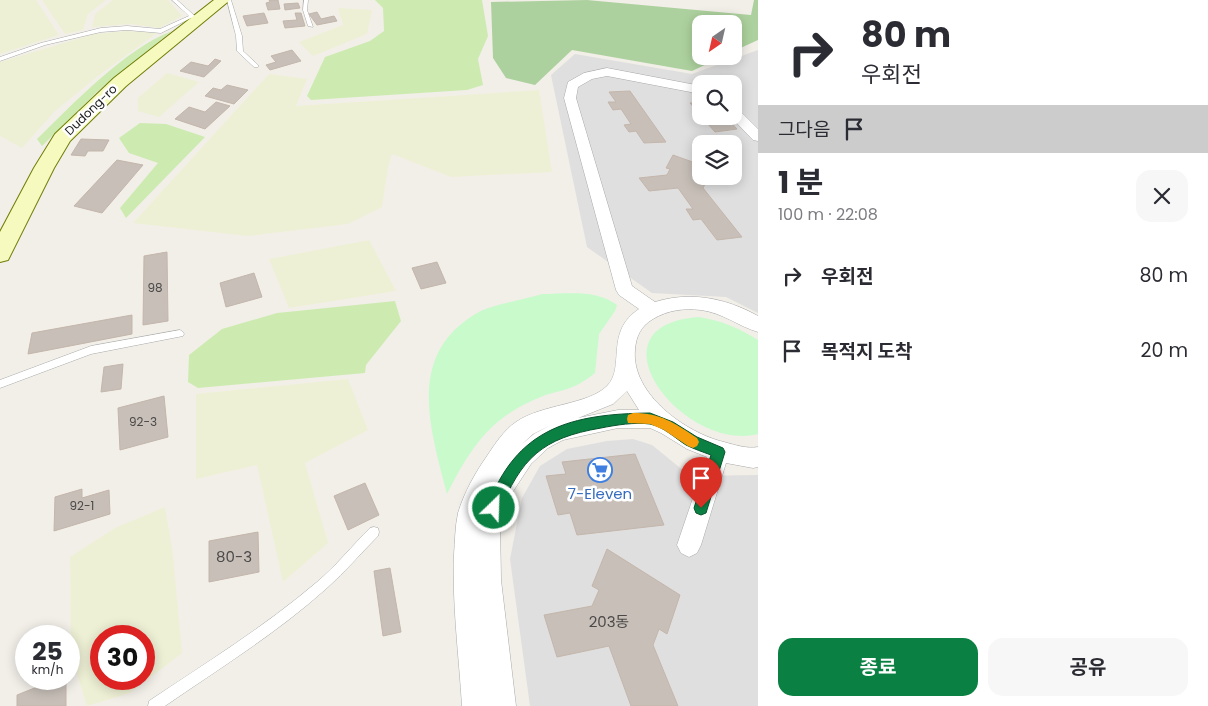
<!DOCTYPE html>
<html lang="ko">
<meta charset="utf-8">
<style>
:root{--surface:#fff;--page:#f7f7f7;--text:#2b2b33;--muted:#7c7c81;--accent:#0b8043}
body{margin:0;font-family:Poppins,"Noto Sans KR",sans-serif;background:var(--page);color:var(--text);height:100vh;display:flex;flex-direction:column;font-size:19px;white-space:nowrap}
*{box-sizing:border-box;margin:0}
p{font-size:16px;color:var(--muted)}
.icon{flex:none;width:28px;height:28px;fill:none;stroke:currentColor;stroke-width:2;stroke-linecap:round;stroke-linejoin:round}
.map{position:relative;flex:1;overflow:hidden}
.sheet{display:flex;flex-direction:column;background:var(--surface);width:450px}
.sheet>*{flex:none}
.banner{background:#fff;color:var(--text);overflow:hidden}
.needle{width:32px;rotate:214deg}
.buttons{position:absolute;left:692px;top:15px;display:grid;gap:10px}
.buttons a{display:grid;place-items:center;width:50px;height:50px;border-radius:10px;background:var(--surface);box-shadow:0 2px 12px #0003;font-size:25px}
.speed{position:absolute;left:15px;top:625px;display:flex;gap:10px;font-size:25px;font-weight:700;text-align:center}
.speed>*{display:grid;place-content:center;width:65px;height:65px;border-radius:50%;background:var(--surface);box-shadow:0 2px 12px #0003;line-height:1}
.speed small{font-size:12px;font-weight:400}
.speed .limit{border:8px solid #d22;background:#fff;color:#111}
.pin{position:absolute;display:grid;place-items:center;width:42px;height:42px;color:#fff;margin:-51px -21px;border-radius:50% 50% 50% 0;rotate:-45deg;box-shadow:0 0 5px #0007}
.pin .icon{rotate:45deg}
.me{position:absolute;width:55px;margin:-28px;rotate:24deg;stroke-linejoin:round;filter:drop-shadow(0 0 4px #0008)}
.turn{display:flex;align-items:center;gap:18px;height:105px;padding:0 20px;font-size:22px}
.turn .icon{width:65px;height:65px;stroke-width:2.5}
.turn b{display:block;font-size:35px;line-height:42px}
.then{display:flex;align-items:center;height:48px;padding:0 20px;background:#0003;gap:10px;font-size:19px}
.round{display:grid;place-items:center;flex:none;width:52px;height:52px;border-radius:15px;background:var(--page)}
.overview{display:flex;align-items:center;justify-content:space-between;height:85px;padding:0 20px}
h1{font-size:30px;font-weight:700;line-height:38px}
.button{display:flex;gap:10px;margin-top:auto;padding:10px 20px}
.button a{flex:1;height:58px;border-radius:15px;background:var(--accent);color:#fff;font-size:20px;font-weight:700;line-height:58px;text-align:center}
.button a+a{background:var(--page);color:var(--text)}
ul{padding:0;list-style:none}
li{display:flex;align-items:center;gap:15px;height:75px;padding:0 20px}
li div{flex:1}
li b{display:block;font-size:19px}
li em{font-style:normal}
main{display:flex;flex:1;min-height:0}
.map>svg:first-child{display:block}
.residential{fill:#e0dfdf;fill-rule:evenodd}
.farmland{fill:#eef0d5;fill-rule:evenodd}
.grass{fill:#cdebb0}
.forest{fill:#add19e}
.park{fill:#c8facc}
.building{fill:#c7bfb8;stroke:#c4b6ab}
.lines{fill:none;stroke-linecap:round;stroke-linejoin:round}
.lane-casing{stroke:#a9a9a9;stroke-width:1}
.street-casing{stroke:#a9a9a9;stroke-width:1}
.secondary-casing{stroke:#707d05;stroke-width:2}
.lane{fill:#fff;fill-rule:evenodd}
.street{fill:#fff;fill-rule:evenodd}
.secondary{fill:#f7fabf;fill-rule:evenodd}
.route{fill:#0b8043;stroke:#07532c}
.slow{fill:#f59e0b}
.labels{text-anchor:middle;stroke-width:5;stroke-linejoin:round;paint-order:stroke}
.far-street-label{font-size:12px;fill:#222;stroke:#fff}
.number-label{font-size:12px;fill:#4b4948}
.shop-label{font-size:15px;fill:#366cbe;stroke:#fff}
.near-number-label{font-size:15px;fill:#4b4948}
</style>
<main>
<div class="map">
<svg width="758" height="706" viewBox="0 0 758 706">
<rect width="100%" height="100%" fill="#f2efe9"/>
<g class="residential">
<path d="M758,50V313L726,297L652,293L587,247L551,75L575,54L692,74ZM701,84H734V116H701ZM701,144H734V176H701Z"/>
<polygon points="633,439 652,445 690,476 758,475 758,706 530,706 510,559 522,498 540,466 567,449 607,441"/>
</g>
<g class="farmland">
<polygon points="0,0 36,0 59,35 0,54"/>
<polygon points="42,0 106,0 88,14 83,30 65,34"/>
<polygon points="113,0 168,0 182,16 159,28 130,24 92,27 95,14"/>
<polygon points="338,8 372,10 367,34 313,56 299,42 343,25"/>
<polygon points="127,31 157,33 99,75 55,111 22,148 0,136 0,62 94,34"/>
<polygon points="167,73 199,82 159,117 138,111 138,98"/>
<polygon points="269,74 307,79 296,106 539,90 552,172 451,177 392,154 388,167 382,207 348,224 247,236 133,223"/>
<polygon points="369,240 396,291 289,308 269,259"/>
<polygon points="348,379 368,430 305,463 328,543 283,582 257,465 196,479 196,394"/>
<path d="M165,507L173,555L182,653L130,693L87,706L71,654L70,557L115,528ZM101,636H144V679H101Z"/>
</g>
<g class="grass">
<polygon points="375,0 482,0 488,36 478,59 483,85 467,90 311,100 307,96 325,57 370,41 384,31 383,8"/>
<path d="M172,31L97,92L42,146L37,139C73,104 126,48 172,31Z"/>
<polygon points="140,123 166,124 205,137 126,218 120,208 158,163 129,153 119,138"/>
<polygon points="395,301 401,321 366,365 365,373 198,388 188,382 189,355 222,329 277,313"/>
</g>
<polygon class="forest" points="587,0 751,15 754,0 758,0 758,40 734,51 734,24 701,24 701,56 724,56 692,71 572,50 535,85 506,78 493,58 491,2"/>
<g class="park">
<path d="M542,294C567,294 596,289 617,305L615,311L599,334L595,373C590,377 584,381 579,384C568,390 554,392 543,396C490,417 472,446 447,494C430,428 405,353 479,312C492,305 526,299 542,294Z"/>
<path d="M699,317C722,321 739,328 758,340V434C683,453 584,325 699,317Z"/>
</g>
<g class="building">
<polygon points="269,0 278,0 280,9 268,10 266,3 270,2"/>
<polygon points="298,3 300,8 285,10 284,4"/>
<polygon points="317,12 321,19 334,16 337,21 317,25 309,14"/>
<polygon points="264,13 268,23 247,26 243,16"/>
<polygon points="295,13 301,13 305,26 285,28 283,21 297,20"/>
<polygon points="292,50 301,61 270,70 266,65 276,62 271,56"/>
<polygon points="215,59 221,61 204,77 180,71 191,62 208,66"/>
<polygon points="227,85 248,90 234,104 205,96 213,88 221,90"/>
<polygon points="630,91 666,142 644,143 636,131 629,132 624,125 631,124 621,109 613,110 608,102 616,102 609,92"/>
<polygon points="216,102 230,106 205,129 175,119 189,107 205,112"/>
<polygon points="701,102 701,116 690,103"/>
<polygon points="701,116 725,116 737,129 715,132"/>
<polygon points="81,139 109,140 103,151 88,151 85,156 71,155"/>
<polygon points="673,155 701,165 701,176 715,176 711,184 706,182 703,188 742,237 717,240 701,219 693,220 686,209 693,209 678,188 649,191 639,178 667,175 670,169 666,168"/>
<polygon points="117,160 143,165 102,213 74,206"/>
<polygon points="167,252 168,321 143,325 144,256"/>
<polygon points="437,262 446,283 421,289 412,268"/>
<polygon points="254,273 262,297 226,307 220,283"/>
<polygon points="132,315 132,334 28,354 32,333"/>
<polygon points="123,364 121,389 101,392 104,367"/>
<polygon points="164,396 168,437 120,450 118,408"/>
<polygon points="635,454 664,525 577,535 570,513 558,515 546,476 566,474 562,462"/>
<polygon points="365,483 379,515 348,530 334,496"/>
<polygon points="82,489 82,498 109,490 110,514 54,531 55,497"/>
<polygon points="258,532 259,572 209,582 209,541"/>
<polygon points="607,549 680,595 667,634 659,629 653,645 678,706 631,706 609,646 557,657 544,615 592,606 599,590 592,586"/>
<polygon points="390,568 401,632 383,636 374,571"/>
<polygon points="57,679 66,679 66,706 17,706 17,695"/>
</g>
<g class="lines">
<defs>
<g id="lane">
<polygon points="172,0 177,0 196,17 196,19 191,18 161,33 127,30 101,32 45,45 0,61 0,57 41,43 101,28 127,26 160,29 189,16"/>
<polygon points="227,0 231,0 242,36 243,51 258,65 258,67 254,67 237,51 236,36"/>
<polygon points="304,0 308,0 307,10 313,27 308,26 303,10"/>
<polygon points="180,330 183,332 184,334 183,336 91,354 0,388 0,380 91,346"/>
<path d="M374,527L378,528L379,532L378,536C361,553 345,572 327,588C277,633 220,668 165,706H148L149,701C206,663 264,627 317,582C336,566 352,546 370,528Z"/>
</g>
<g id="street">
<path d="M607,68L701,86V94L607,76L592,79L578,87L576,98L632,286L655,302C690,291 726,298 758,316V332C738,326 723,313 701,310C684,308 668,310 653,319C641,326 636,336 635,350C631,394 686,433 724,442C735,445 747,449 758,447V467L753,468L726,463L701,545L697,553L689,557L681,553L677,545L707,457L687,449L661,433L650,428H618L563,440L548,448L531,464L508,499L500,523L501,580L516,706H462C459,656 452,605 454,555C455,541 455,527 458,513C464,493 475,473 487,456C495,444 504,430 516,422C542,404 588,405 607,386C626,367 604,332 639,309L619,295L616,290L564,98L568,82L584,73ZM627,391L639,410H618L578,418L613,404ZM551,425L534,434L521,445L533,434Z"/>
<polygon points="734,109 739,110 758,129 758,141 753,140 730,116 734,116"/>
</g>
<polygon id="secondary" points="214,0 230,0 126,86 70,141 54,168 8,260 0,262 0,232 34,168 55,134 114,78"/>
</defs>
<use href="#lane" class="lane-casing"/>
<use href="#street" class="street-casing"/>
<use href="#secondary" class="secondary-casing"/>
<use href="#lane" class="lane"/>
<use href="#street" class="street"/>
<use href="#secondary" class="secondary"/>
</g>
<path class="route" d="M650,413L673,422L697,437L723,448L725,452L706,513L701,515L696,513L694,508L711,455C703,452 694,449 686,445C675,438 664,427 650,424C635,422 616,425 601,428C542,438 521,458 499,513L494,515L489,513L487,508C516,427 572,414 650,413Z"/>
<path class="slow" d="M633,413C661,413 674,423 697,438L699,442L697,446L693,448L688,446L664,430L650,424L628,423L627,419L628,415Z"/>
<defs>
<symbol id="supermarket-ring" viewBox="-11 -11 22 22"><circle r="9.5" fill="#fff" stroke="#3f7fe0" stroke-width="1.5"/><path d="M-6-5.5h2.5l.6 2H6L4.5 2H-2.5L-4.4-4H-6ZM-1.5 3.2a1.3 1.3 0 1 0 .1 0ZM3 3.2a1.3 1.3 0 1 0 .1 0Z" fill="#3f7fe0"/></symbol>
</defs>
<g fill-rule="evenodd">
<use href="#supermarket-ring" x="586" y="456" width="28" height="28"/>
</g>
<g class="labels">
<g class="far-street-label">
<text transform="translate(91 110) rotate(-44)" y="4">Dudong-ro</text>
</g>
<g class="number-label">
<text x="155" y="292">98</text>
<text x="143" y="426">92-3</text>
<text x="82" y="510">92-1</text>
</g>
<g class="shop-label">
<text x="600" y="499">7-Eleven</text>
</g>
<g class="near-number-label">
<text x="234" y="562">80-3</text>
<text x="609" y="627">203동</text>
</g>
</g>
</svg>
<div class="buttons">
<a><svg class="needle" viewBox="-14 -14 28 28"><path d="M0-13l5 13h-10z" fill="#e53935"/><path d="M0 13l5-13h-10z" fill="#7c7c81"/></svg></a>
<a><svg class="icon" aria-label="search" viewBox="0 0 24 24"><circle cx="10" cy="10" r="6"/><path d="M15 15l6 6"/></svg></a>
<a><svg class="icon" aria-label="layers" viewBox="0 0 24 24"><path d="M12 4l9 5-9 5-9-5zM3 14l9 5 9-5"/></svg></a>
</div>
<div class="speed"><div>25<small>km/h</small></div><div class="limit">30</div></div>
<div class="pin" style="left:701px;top:508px;background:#d93025"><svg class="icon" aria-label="arrive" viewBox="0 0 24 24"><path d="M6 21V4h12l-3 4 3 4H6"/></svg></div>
<svg class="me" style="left:494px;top:508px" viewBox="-20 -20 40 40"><circle r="17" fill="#0b8043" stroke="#fff" stroke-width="3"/><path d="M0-11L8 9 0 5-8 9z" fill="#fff"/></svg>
</div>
<section class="sheet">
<div class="banner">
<div class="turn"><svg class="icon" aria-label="right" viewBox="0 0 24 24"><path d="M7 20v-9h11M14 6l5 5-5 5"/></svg><div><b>80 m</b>우회전</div></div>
<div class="then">그다음<svg class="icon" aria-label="arrive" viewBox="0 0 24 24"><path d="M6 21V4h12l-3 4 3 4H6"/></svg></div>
</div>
<div class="overview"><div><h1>1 분</h1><p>100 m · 22:08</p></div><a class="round"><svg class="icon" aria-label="close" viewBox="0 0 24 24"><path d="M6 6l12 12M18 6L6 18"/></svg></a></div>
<ul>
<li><svg class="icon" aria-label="right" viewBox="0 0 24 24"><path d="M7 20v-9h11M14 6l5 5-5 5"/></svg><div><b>우회전</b></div><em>80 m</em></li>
<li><svg class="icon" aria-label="arrive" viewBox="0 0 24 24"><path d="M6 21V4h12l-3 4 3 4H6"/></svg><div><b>목적지 도착</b></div><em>20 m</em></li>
</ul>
<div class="button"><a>종료</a><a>공유</a></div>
</section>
</main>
